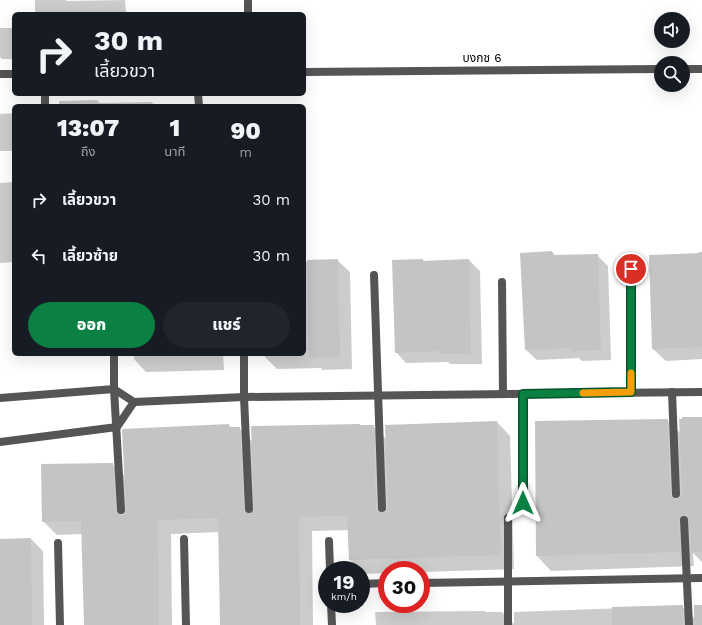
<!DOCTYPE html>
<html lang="th">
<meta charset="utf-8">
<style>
:root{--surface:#171b24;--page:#20242c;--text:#f1f3f6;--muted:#9ea1a6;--accent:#0b8043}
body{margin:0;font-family:"Work Sans","Noto Sans Thai",sans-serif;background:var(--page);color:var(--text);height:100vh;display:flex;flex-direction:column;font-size:15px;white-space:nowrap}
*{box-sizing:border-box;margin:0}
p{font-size:13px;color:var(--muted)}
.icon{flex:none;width:22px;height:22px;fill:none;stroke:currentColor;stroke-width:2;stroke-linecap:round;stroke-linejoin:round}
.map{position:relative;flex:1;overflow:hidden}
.panel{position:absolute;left:12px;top:104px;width:294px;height:252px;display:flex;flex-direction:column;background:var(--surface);border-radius:6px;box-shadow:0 4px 16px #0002}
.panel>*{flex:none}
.hud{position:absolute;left:12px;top:12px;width:294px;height:84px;border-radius:6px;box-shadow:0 4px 16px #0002;background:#171b24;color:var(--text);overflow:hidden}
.controls{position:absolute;left:654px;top:12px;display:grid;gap:8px}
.controls a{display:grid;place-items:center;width:36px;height:36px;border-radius:50%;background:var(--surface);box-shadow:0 4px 16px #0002;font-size:20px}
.speed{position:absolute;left:318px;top:561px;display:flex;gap:8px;font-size:20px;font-weight:700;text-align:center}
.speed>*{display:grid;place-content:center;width:52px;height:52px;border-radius:50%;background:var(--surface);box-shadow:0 4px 16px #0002;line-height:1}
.speed small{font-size:10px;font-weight:400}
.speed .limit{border:6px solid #d22;background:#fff;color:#111}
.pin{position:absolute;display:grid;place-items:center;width:34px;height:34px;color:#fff;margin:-17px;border:2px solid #fff;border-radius:50%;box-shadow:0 1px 4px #0007}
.me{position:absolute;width:44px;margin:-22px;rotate:0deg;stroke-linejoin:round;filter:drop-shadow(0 0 3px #0008)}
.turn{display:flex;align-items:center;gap:14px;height:84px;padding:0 16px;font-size:18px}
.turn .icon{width:52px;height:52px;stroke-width:2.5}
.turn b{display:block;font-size:28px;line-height:34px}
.eta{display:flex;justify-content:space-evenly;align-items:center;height:68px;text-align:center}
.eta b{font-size:24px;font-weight:800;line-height:28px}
.button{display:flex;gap:8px;margin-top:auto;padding:8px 16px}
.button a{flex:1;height:46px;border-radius:24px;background:var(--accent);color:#fff;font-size:16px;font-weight:800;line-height:46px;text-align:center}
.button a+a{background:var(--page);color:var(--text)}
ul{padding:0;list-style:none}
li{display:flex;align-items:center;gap:12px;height:56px;padding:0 16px}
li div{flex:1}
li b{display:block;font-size:15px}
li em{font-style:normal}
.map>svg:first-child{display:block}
.shadow{fill:#0003}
.building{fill:#c4c4c4}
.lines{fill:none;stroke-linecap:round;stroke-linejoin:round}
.service{stroke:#555;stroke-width:8}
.minor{stroke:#555;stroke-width:8}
.route-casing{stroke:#07532c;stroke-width:10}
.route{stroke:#0b8043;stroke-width:7}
.slow{stroke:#f59e0b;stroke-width:7}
.labels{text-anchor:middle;stroke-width:3;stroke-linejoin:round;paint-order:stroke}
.street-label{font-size:12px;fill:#000;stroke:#fff}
</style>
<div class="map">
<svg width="702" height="625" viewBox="0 0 702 625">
<rect width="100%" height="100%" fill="#fff"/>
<g class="shadow">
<polygon points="35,0 66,0 66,1 125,0 126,14 35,14"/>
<polygon points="0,28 14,28 14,59 2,59 0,57"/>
<polygon points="97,100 100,103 151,102 156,106 59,106 59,101"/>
<polygon points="14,113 14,151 0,151 0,114"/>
<polygon points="14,182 14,262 0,263 0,183"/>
<polygon points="552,252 556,256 597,255 608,266 611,360 582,361 579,358 537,360 526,350"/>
<polygon points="698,252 702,252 702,359 666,361 653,349 698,254"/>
<polygon points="337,260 350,272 352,369 322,370 321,368 277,369 265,357 264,354 304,354 304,262"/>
<polygon points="423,260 424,262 469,260 480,271 482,364 450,364 448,362 406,363 396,352"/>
<polygon points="134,354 223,354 224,370 146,372 134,359"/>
<polygon points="702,418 702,562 693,553 694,566 551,571 537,556 536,422 667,420 680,433"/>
<polygon points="497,422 510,436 514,569 421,572 421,570 387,570 387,573 364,574 361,570 360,570 350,560 349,530 312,531 313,625 221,625 219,532 171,534 172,625 85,625 83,534 57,535 43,521 112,464 126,477 229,425 232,428 239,428 252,441 361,426 373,426 386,439"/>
<polygon points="31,539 43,551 44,625 1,625"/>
<polygon points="702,605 702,625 376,625 375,612 485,611 486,612 502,612 514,624 514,612 682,606 695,619"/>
</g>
<g class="building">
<polygon points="552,251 553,255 598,254 601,350 571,351 571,348 525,350 520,253"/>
<polygon points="702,253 702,347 652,349 649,255"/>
<polygon points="338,259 340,357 309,358 307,260"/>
<polygon points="423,259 423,261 469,259 471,354 439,354 439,351 395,353 392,260"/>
<polygon points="682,417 702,417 702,552 691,552 689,519 687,515 684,515 681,516 679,520 680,552 536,556 535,421 668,419 670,494 672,497 676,499 679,498 682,494 679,419 682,419"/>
<polygon points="497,421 501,555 349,560 347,516 299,517 300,625 220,625 218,518 158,520 159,625 84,625 81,521 42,522 41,464 113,463 116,511 117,513 121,515 124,515 126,513 126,510 122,429 229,424 229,427 240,427 244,509 245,512 249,514 252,513 254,509 251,426 360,424 360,425 374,425 376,508 378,511 382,513 385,512 388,508 385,425"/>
<polygon points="31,538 32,625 0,625 0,539"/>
<polygon points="683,605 683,625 612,625 612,607"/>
<rect x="694" y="605" width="8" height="20"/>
</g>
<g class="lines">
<polyline class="service" points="198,94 199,106"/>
<g class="minor">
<polyline points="248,0 248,14"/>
<polyline points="683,69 702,69"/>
<polyline points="304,72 661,69"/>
<polyline points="0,74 14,74"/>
<polyline points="45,94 45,106"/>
<polyline points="631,269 631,392"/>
<polyline points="374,275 382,508"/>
<polyline points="502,282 503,394"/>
<polyline points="114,354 114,389 121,510"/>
<polyline points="244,354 244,397 249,509"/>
<polyline points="672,392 676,494"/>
<polyline points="0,398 114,389 134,402 117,427 0,442"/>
<polyline points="134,402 244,397 702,392"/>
<polyline points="523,503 523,394"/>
<polyline points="508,518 508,625"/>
<polyline points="684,520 689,625"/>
<polyline points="184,539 186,625"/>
<polyline points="329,541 330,570"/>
<polyline points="58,543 60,625"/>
<polyline points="421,583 702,578"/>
<polyline points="361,584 387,583"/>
<polyline points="331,604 332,625"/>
</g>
</g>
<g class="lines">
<defs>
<polyline id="route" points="523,503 523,394 631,392 631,269"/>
</defs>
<use href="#route" class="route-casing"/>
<use href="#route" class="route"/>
<polyline class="slow" points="583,393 631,392 631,373"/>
</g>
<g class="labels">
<g class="street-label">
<text x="482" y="62">บงกช 6</text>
</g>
</g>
</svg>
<div class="controls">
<a><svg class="icon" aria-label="sound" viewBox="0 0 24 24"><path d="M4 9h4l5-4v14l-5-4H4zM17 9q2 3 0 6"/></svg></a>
<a><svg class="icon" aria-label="search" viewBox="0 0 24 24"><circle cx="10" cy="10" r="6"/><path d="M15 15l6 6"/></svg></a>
</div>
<div class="speed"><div>19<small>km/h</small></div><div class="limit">30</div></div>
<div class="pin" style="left:631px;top:269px;background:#d93025"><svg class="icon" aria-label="arrive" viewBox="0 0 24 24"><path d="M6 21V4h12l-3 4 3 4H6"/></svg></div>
<svg class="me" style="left:523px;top:503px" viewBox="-20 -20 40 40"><path d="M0-17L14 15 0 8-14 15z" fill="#0b8043" stroke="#fff" stroke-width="4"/></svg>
<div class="hud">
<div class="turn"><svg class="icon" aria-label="right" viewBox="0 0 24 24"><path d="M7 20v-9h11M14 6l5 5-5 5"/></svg><div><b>30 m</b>เลี้ยวขวา</div></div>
</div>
<section class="panel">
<div class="eta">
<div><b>13:07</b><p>ถึง</p></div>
<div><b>1</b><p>นาที</p></div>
<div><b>90</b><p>m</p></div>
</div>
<ul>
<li><svg class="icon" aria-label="right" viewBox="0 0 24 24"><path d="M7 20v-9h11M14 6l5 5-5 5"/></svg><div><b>เลี้ยวขวา</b></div><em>30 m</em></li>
<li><svg class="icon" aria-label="left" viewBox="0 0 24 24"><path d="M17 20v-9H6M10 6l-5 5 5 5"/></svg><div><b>เลี้ยวซ้าย</b></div><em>30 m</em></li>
</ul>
<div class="button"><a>ออก</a><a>แชร์</a></div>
</section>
</div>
